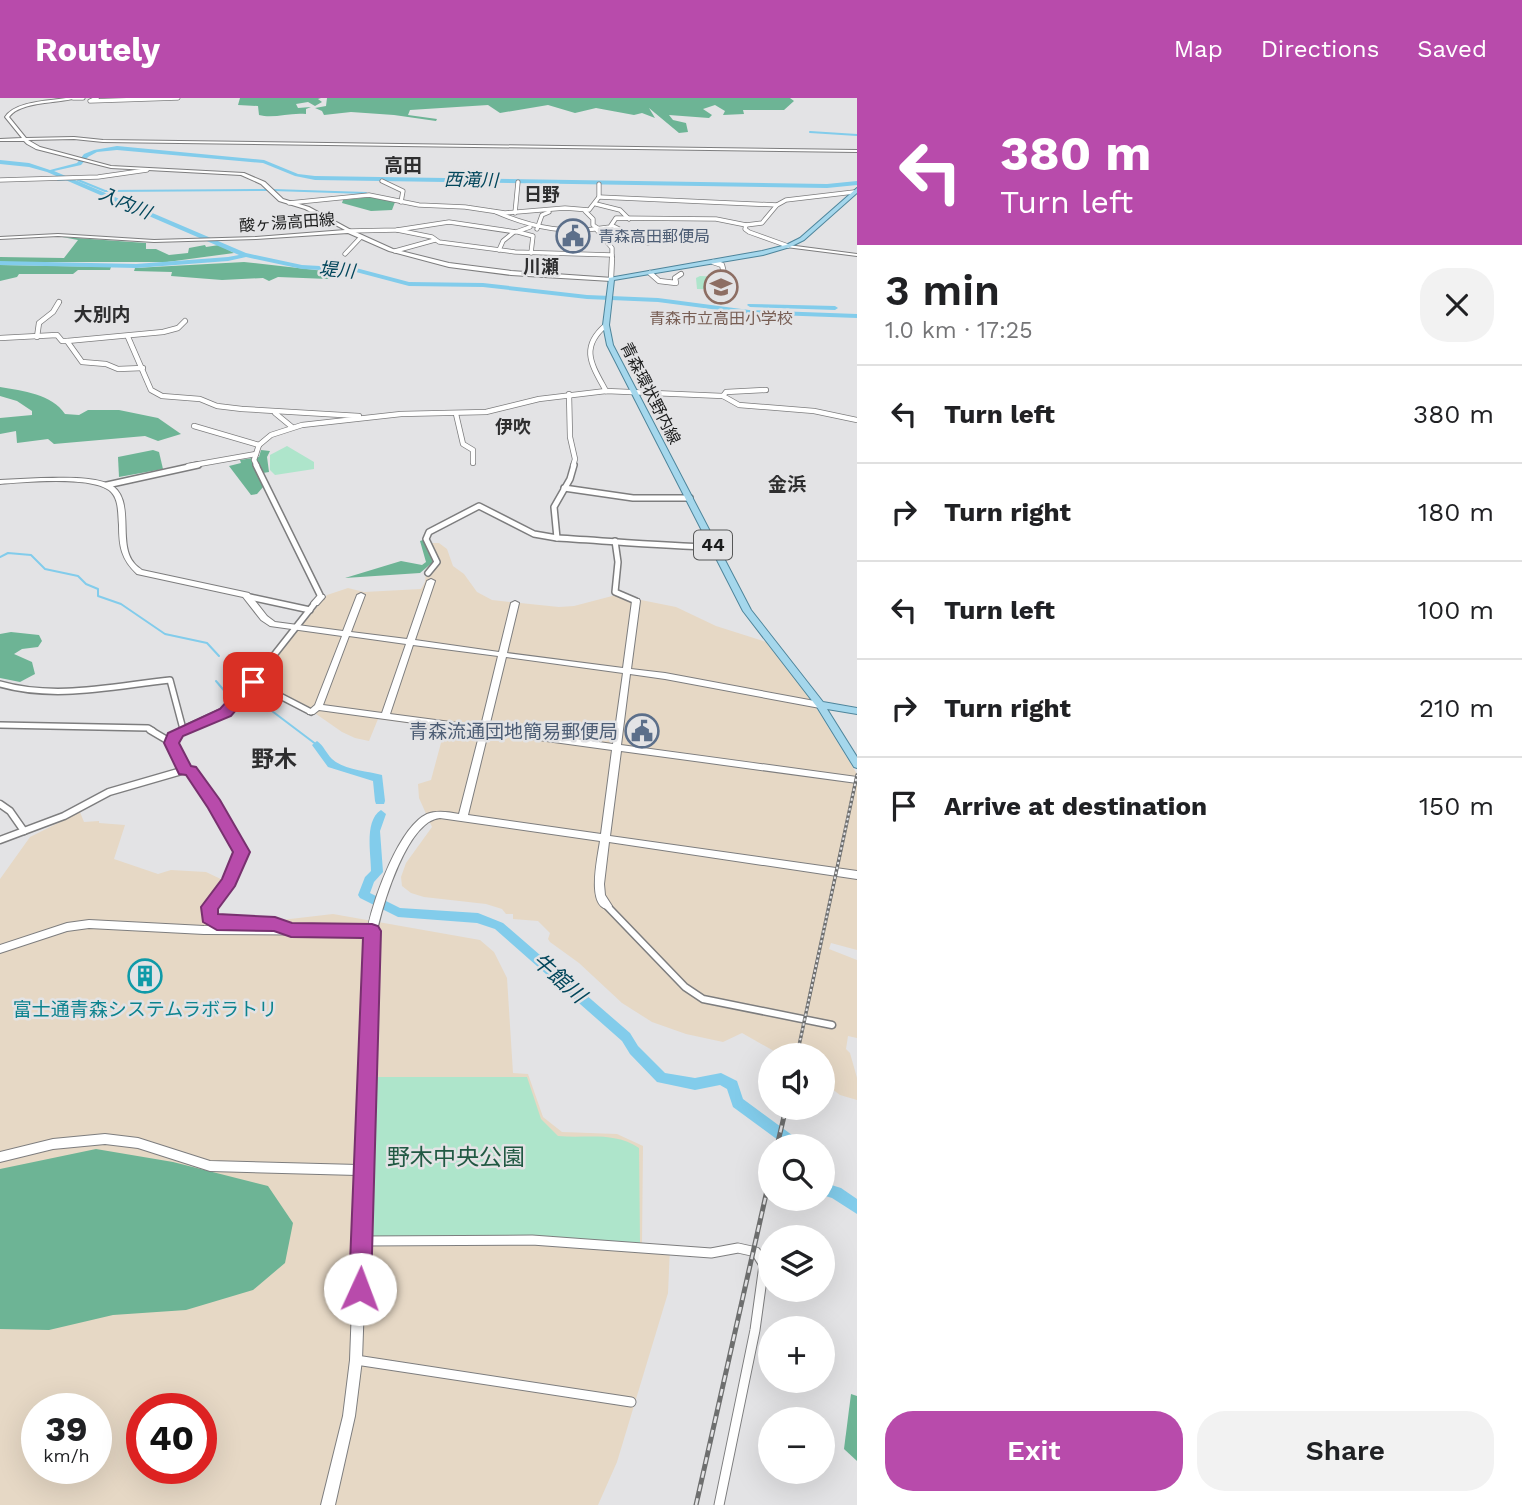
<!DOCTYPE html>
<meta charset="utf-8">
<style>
:root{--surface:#fff;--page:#f2f2f2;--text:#202124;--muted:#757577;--line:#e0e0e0;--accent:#b84bab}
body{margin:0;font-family:"Work Sans","Noto Sans JP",sans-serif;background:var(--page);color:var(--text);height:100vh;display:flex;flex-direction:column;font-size:26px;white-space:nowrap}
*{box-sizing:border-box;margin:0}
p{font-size:23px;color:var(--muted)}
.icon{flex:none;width:38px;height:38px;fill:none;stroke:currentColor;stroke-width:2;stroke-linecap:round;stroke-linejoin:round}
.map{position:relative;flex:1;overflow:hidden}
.drawer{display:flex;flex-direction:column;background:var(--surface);width:665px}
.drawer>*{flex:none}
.top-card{background:#b84bab;color:#fff;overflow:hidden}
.fabs{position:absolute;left:758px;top:945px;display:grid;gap:14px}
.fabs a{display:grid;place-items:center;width:77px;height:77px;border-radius:50%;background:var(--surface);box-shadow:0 7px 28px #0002;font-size:35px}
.speed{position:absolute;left:21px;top:1295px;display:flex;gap:14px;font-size:35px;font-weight:700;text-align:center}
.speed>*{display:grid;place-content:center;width:91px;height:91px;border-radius:50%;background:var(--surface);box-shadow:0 7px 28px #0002;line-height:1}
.speed small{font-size:18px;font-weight:400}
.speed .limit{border:10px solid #d22;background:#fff;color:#111}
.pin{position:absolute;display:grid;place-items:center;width:60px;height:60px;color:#fff;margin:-30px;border-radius:14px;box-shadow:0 4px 10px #0006}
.me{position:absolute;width:77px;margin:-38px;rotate:2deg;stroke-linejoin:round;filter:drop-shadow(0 0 5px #0008)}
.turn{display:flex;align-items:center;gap:24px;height:147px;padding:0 28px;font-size:32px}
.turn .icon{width:91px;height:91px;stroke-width:2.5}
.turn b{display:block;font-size:49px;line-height:60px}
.round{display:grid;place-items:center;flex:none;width:74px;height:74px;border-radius:28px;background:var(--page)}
.overview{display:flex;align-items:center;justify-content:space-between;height:119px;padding:0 28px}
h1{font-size:42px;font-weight:600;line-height:52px}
.primary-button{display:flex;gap:14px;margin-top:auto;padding:14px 28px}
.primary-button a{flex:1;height:80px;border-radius:28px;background:var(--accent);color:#fff;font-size:28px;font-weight:600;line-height:80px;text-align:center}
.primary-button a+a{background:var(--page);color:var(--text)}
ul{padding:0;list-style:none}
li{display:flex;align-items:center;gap:21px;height:98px;padding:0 28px;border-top:2px solid var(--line)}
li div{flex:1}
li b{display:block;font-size:26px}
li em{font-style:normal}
header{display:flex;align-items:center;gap:42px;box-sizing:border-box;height:98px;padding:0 35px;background:var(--accent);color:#fff}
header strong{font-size:33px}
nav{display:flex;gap:38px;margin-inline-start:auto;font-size:24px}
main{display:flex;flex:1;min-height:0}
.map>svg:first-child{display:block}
.industrial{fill:#e6d8c5;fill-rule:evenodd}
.green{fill:#aee5cb}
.forest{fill:#6db495}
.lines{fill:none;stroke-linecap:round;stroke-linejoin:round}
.stream{stroke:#82cceb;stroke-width:2}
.river{fill:#82cceb;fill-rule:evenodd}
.street-far4-casing{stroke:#7d7d7e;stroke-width:5}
.street-far3-casing{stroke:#7d7d7e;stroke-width:6}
.street-far2-casing{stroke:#7d7d7e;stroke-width:8}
.street-far1-casing{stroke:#7d7d7e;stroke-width:9}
.street-casing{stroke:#7d7d7e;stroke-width:11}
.secondary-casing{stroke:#7d7d7e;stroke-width:2}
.primary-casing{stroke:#4e859b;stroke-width:2}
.street-far4{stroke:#fff;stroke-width:3.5}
.street-far3{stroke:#fff;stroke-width:4.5}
.street-far2{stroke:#fff;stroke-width:5}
.street-far1{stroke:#fff;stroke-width:6}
.street{stroke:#fff;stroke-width:9}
.secondary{fill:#fff;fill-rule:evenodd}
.primary{fill:#a5d7ec;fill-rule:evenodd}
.rail-far1-casing{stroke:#6e6f6f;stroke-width:3.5}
.rail-casing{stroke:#6e6f6f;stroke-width:5}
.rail-far1{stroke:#e3e3e5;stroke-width:2;stroke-dasharray:2.5;stroke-linecap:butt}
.rail{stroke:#e3e3e5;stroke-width:2.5;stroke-dasharray:7;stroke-linecap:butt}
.route{fill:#b84bab;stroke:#78316f;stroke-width:2}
.labels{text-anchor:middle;stroke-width:5;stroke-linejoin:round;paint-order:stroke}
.far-street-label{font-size:16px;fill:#1b1c1c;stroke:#e3e3e5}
.far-service-label{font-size:16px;fill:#4e5e75;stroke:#e3e3e5;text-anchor:start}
.far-education-label{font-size:16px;fill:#785e54;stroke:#e3e3e5}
.far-water-label{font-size:18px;font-style:italic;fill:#02465b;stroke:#e3e3e5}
.far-neighbourhood-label{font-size:18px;font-weight:bold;fill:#2e2e2f;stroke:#e3e3e5}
.shield{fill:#e3e3e5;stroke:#575858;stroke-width:2}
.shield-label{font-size:18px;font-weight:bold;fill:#1b1c1c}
.far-quarter-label{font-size:19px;font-weight:bold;fill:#2e2e2f;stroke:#e3e3e5}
.service-label{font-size:19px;fill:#4e5e75;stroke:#e3e3e5;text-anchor:end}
.culture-label{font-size:19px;fill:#0d838f;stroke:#e3e3e5}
.water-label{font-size:21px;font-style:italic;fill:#02465b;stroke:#e3e3e5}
.quarter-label{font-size:23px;font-weight:bold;fill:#2e2e2f;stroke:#e3e3e5}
.near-park-label{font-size:23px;fill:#215943;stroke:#e3e3e5}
</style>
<header>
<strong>Routely</strong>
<nav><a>Map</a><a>Directions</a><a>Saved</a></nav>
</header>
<main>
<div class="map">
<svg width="857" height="1407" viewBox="0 0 857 1407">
<rect width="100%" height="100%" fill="#e3e3e5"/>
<g class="industrial">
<polygon points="431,445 439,445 447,451 453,468 464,476 477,494 492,502 559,509 574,508 616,497 676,509 716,528 766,544 809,598 857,676 857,852 831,845 829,851 857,862 857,940 848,938 846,951 850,955 857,980 857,1002 840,997 823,984 822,957 781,957 742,935 723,944 686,936 652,924 622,905 579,865 550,844 548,841 550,835 538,823 513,821 513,816 506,816 502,811 486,806 424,799 411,795 402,788 401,779 406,765 432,729 419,700 418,686 431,682 445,630 378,621 369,643 355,640 342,634 296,602 256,583 327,497 348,490 364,494 421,491 425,484 426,475 436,464"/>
<path d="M80,714L84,724L99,723V725L125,727L114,761L158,776L171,772L206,774L225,783L205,811L216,822L273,823L333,816L480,842L494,854L507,880L513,975L528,976L543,1019L562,1034L617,1036L643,1048L642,1146L670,1149L668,1195L617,1364L598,1407H0V781L30,739ZM37,1311H96V1370H37ZM142,1311H201V1370H142Z"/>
</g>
<g class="green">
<polygon points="700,178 723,179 730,183 732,192 697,191 696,180"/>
<polygon points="287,348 314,364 314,371 275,377 270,372 270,357"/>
<path d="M377,979H527L541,1021L558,1038C586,1041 613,1033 639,1050L640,1146L373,1140Z"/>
</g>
<g class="forest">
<path d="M240,0H321L318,1L322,4L315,8L308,4L296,6L298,10L311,9L306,11V16C290,14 274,21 259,17L258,8L238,7Z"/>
<polygon points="327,0 790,0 794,3 784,12 743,12 744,16 723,17 725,13 715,7 703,11 712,17 709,20 669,17 673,22 686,25 688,34 679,35 649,10 655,20 642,15 634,17 596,10 575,15 548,7 500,15 488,7 410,12 408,17 437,21 436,23 394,17 351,14 324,17 322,13 315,10 326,8"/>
<polygon points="371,99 395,104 392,112 371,113 342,105 343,102"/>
<polygon points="62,139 146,145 146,151 156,151 169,157 188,155 189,150 205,147 206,149 219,147 234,155 167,164 0,164 0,159 64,160 78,142"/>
<polygon points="244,164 333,174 328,181 278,179 269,183 263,180 222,182 171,178 172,174 134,173 135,170"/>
<polygon points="0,167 111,169 110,172 78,172 73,176 19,176 17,179 0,183"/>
<path d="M0,289C23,293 52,296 65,316L79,317L88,312H119L158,320L181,336L158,343L145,338L54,346L48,341L17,345L16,333L0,336V320L32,317V313L17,303L0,298Z"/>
<polygon points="153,352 159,354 163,371 119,379 118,359"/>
<polygon points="261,352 270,353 267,359 269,374 257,376 264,388 257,396 251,397 229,368 241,365 240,362 259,359"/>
<polygon points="423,442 433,464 420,475 345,480 401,463 422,467 426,464 420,443"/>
<polygon points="11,534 39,537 42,543 38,549 22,551 14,556 32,564 35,576 20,584 0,580 0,536"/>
<polygon points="96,1051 173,1064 268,1088 293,1125 285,1165 253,1192 186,1212 113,1217 49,1232 0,1231 0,1071"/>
<polygon points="851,1296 857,1298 857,1363 844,1351"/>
</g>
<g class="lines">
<g class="stream">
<polyline points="810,34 857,37"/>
<polyline points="58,82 73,81"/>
<polyline points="78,82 105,93 268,92"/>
<polyline points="273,92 366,95"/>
<polyline points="0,459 8,455 31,457 45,471 78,478 86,486 98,491 98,498 121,506 165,536 207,545 219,558"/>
<polyline points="216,583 227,596 238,598"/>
<polyline points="245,600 260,604 317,647"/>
</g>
<g class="river">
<polygon points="117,48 264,62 298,76 315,78 827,86 857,83 857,87 827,90 315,82 295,78 263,65 117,52 97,54 88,59 81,67 54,73 246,155 302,167 356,170 409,184 483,185 587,197 658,200 749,212 857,216 857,220 749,216 658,204 587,201 483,189 409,188 356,174 302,171 246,159 228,163 136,170 0,167 0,163 136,166 228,159 239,157 47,74 29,69 0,66 0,62 29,65 50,72 77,65 84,56 94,52"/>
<polygon points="748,206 835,208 838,210 835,212 750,209 747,207"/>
<path d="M317,643C324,648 326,655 332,661C344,672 367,673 382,677L385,703L384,706H376L375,703L373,683L328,669L312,647Z"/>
<path d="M381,712L386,716L380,733L383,774L374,784L370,795L400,810L478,815L503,825L630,935L638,948L665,975L695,980L721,975L737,983L743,1001L792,1037L797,1048H783L782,1045L733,1009L727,991L720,987L695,992L657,984L630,956L622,943L495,831L477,825L398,819L360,800L358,797L365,779L371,773C371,755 364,723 381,712Z"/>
<polygon points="822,1084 841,1090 857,1101 857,1116 832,1100 822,1097"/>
</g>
<defs>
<g id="street-far4">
<polyline points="73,0 83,0"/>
<polyline points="97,0 90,3 178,0"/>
<polyline points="0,82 98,79 147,72"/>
<polyline points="382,83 403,93 401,104"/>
<polyline points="599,99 777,107"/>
<polyline points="289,105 369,97 419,107 465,109 505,115 565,110 589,112 599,99 599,86"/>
<polyline points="596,106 620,112 629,121"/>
<polyline points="585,113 593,121 593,127 599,131"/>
<path d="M496,114C535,131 568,136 610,129L616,120L716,121L746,127L762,125L777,107L786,102L854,94"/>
<polyline points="515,115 518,84"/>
<polyline points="291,123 327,120"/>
<polyline points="746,127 745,131 749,134 788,148"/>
<polyline points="613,128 648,145"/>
<polyline points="537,131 542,117 549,114"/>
<polyline points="596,131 612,150 612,162"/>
<polyline points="397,132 432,139 439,144 515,154 612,157"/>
<polyline points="349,133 397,132 449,124 516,134 530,129"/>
<polyline points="518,134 533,138 531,155"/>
<polyline points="499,152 503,143 514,134"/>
<polyline points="395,153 435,142"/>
<polyline points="345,156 361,139"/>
</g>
<g id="street-far3">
<polyline points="713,164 722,167 725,179"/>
<polyline points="650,175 659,183 676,185 675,180 681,176"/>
<polyline points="611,181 612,160"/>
<path d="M606,227C579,250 592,267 606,293"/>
<polyline points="37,239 39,225 53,214 59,204"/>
<polyline points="128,239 151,292 162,298 200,301 217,308 242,311 359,318"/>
<polyline points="0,240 57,237 62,243 67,243 82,264 106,266 118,271 143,270"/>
<polyline points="67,243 163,234 178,230 185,223"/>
<polyline points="569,296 570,339 575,361 573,368"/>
<polyline points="723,298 726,294 766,292"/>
<polyline points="275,315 292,329"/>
<polyline points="456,316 463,346 473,352 473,365"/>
<polyline points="194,328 259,347"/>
<polyline points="188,368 256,356"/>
<polyline points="257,368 254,362 259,347 271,337 302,327 401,316 486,314 539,301 606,293 723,298 739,307 814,313 857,322"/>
</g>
<g id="street-far2">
<polyline points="256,367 321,499"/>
<polyline points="107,387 198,367"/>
<polyline points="564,390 633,400 690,400"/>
<path d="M557,440C610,443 661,448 714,449"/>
<polyline points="615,443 618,464 615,494 636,503"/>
<polyline points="428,475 437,464 426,441 429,434 479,408 534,436 557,440 554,409 570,381 574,367"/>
<polyline points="250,499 310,512"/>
<polyline points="253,584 311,614"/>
<path d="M0,586C56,602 113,588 170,582L183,631"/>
<polyline points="0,627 148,630 153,633"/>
<polyline points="180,633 234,608 315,505"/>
</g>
<g id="street-far1">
<polyline points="150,632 172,645 185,672 191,673 214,706 241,754 229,784 209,809 209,819 226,825 289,831"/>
<polyline points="172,645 173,638 184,632"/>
<polyline points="0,706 10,713 24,733"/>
<polyline points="0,742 64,718 109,694 185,672"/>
<polyline points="607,808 685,889 703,901 832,927"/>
</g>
<g id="street">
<polyline points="362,1143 532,1142 711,1155 738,1150 756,1154 764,1167 755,1232 719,1407"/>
<polyline points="356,1262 631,1304"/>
</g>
<g id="secondary">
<path d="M66,0H76C57,6 21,3 9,19L26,40L74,39L103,42L857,52V54L103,44L74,41L28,42L40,49L111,68L244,75L265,84L283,101L309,109L351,132L393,151L449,165L511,173L613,180V182L611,183L511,177L449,169L389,153L348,135L256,141L154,144L58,138L0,141V139L58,136L154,142L256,139L345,132L305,111L279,103L261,86L241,77L111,70L36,51L27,46L24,43H0V41L22,40L5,19C15,3 49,3 66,0Z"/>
<polygon points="788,147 857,156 857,158 786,149 786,147"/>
<path d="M41,380C62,380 87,378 107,385C138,397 116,444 134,465C136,468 140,470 142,472L249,495L267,518L275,524L343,533L357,497L361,495L365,497L351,534L407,541L427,483L431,481L435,483L415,542L499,554L511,505L515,503L519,505L507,555L623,570L632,503L633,501H639L640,503L631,571L665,575L820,604L824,607L820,610L665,581L630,576L621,647L857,679V685L621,653L610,738L857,773V781L609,744L604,786L605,797L612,808L610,811C585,812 598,758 600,743L440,720C407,723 383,806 377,833L362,1262L355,1318L335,1407H321L343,1318L350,1262L357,1077L210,1073L138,1050L105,1046L53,1051L0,1064V1054L53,1041L105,1036L138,1040L210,1063L358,1067L367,837L204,836L89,830L67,833L0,855V847L67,825L89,822L204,828L368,829C374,800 399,729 427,716C437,712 449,714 459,716L480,634L319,612L314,616H308L307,614L315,607L342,538L270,528L261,522L243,499L137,476C121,461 119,448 119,427C118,417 119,403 112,395C98,377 23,384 0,386V382ZM349,538L406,546L382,615L323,607ZM413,547L498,558L481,628L390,616ZM506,559L623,575L613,646L489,629ZM488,635L612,652L601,736L468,717Z"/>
<polygon points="318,497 324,497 325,499 318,507 312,507 311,505"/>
</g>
<polygon id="primary" points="857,90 857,95 804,142 790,149 763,157 614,182 609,227 613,247 751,512 823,604 857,610 857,616 827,611 857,659 857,670 854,669 817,609 743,513 607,247 603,227 609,180 762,153 786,147 800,140"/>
</defs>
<use href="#street-far4" class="street-far4-casing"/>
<use href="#street-far3" class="street-far3-casing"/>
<use href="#street-far2" class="street-far2-casing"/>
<use href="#street-far1" class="street-far1-casing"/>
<use href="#street" class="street-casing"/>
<use href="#secondary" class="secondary-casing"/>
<use href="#primary" class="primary-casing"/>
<use href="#street-far4" class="street-far4"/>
<use href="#street-far3" class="street-far3"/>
<use href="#street-far2" class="street-far2"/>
<use href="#street-far1" class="street-far1"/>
<use href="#street" class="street"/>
<use href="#secondary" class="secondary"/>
<use href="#primary" class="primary"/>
<defs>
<polyline id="rail-far1" points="797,957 857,677"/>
<g id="rail">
<polyline points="777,1048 786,1010"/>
<polyline points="696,1407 770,1079"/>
</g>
</defs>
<use href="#rail-far1" class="rail-far1-casing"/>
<use href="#rail" class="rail-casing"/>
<use href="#rail-far1" class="rail-far1"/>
<use href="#rail" class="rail"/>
</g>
<polygon class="route" points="253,579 260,584 231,618 183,638 179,645 191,668 196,669 220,702 250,754 235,788 218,811 218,816 275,819 292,825 372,826 378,828 381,833 371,1191 368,1198 360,1202 352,1198 349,1191 363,840 291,839 274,833 217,832 203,824 201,809 222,781 233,754 208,710 186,677 179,676 164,645 168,635 220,611 248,580"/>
<defs>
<symbol id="civic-ring" viewBox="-11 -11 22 22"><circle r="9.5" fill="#e3e3e5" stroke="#5c6f8a" stroke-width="1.5"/><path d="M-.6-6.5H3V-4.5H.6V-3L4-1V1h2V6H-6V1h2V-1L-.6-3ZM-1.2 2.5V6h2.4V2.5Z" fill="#5c6f8a"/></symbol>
<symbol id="school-ring" viewBox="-11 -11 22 22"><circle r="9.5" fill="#e3e3e5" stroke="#8d6e63" stroke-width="1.5"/><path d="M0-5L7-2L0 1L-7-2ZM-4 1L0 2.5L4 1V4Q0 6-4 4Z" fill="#8d6e63"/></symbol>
<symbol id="building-ring" viewBox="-11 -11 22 22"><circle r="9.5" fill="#e3e3e5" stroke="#0f9aa8" stroke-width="1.5"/><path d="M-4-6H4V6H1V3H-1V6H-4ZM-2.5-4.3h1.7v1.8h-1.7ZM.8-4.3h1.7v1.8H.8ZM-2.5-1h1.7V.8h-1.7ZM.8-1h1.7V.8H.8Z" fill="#0f9aa8"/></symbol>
</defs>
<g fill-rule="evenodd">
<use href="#civic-ring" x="554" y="119" width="38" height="38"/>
<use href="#school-ring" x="702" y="170" width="38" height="38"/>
<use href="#civic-ring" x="623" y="614" width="38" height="38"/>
<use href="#building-ring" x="126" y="859" width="38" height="38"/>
</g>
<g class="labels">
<g class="far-street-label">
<text transform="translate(287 124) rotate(-4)" y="6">酸ヶ湯高田線</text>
<text transform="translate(651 295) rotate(63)" y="6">青森環状野内線</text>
</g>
<g class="far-service-label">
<text x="598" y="144">青森高田郵便局</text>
</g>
<g class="far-education-label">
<text x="721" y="226">青森市立高田小学校</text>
</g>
<g class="far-water-label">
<text transform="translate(471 82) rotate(1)" y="6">西滝川</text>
<text transform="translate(125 105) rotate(23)" y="6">入内川</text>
<text transform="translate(337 172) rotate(5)" y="6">堤川</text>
</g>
<g class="far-neighbourhood-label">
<text x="542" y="103">日野</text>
<text x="541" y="175">川瀬</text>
<text x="513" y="335">伊吹</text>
</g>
<rect class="shield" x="694" y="432.5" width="38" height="29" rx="5"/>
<g class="shield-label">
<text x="713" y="453">44</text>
</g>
<g class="far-quarter-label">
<text x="403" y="74">高田</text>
<text x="102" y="223">大別内</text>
<text x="787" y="393">金浜</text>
</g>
<g class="service-label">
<text x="618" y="640">青森流通団地簡易郵便局</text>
</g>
<g class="culture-label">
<text x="145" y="918">富士通青森システムラボラトリ</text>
</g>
<g class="water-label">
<text transform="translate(559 880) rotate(41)" y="7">牛館川</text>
</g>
<g class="quarter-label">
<text x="274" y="669">野木</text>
</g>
<g class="near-park-label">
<text x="456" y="1067">野木中央公園</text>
</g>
</g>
</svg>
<div class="fabs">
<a><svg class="icon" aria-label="sound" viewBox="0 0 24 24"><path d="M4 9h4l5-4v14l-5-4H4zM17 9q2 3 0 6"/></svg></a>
<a><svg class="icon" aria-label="search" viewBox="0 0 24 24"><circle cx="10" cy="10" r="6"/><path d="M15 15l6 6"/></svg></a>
<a><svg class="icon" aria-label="layers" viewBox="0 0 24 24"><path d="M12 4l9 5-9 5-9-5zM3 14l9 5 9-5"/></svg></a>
<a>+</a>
<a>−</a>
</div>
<div class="speed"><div>39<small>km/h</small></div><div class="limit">40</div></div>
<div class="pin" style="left:253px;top:584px;background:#d93025"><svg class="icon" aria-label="arrive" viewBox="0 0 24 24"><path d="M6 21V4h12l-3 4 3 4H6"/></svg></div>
<svg class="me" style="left:360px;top:1191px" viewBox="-20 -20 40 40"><circle r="19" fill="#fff"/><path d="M0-13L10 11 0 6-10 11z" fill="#b84bab"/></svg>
</div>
<section class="drawer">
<div class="top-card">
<div class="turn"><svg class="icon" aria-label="left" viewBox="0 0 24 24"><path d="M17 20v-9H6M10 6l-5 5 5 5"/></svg><div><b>380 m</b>Turn left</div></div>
</div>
<div class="overview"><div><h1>3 min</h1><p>1.0 km · 17:25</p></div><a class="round"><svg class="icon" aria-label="close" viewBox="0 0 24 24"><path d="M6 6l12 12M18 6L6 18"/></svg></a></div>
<ul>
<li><svg class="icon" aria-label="left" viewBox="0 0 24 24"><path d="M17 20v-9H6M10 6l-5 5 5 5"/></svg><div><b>Turn left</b></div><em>380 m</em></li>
<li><svg class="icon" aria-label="right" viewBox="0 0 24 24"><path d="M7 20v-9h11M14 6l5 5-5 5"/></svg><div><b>Turn right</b></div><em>180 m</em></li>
<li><svg class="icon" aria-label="left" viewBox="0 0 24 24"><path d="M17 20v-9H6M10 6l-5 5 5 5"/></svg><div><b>Turn left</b></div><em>100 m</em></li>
<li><svg class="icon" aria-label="right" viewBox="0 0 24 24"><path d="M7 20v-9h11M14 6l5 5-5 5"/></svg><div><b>Turn right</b></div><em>210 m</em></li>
<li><svg class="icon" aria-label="arrive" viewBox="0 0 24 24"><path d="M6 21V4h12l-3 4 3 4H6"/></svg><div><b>Arrive at destination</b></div><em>150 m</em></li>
</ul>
<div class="primary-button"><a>Exit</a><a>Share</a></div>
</section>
</main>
